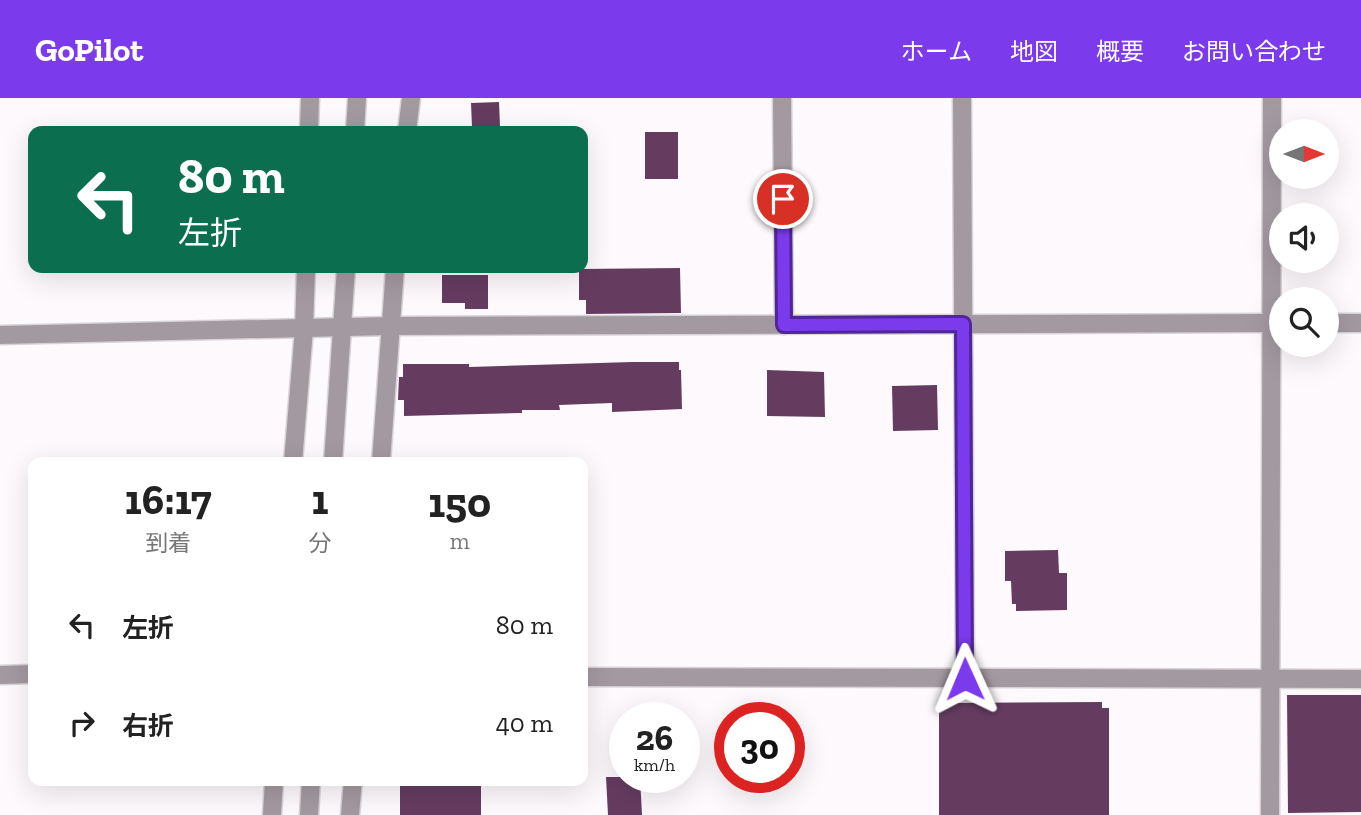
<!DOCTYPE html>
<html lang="ja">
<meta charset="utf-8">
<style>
:root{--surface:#fff;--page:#f6f6f6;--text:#222;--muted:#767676;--accent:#7c3aed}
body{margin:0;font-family:"Zilla Slab","Noto Sans JP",serif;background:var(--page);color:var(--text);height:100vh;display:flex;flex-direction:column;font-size:26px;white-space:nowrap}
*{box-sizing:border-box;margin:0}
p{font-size:23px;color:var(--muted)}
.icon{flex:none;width:38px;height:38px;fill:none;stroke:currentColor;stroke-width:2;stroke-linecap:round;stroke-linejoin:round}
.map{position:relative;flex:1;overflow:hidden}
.details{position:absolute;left:28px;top:359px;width:560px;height:329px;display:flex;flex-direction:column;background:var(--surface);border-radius:14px;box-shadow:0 7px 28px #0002}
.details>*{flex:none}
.top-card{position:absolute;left:28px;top:28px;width:560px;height:147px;border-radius:14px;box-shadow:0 7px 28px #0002;background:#0b6e4f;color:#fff;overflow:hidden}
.needle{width:46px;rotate:90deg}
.tools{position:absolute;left:1269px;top:21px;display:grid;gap:14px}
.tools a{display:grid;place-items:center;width:70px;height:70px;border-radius:50%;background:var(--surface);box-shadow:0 7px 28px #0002;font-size:35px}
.speed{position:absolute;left:609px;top:604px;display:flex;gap:14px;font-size:35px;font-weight:700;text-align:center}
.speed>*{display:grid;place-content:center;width:91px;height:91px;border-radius:50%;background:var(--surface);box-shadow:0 7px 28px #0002;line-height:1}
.speed small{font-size:18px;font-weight:400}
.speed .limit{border:10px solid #d22;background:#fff;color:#111}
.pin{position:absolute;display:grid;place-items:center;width:60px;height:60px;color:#fff;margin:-30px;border:4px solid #fff;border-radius:50%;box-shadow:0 2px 7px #0007}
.me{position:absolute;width:77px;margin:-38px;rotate:359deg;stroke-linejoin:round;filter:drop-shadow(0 0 5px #0008)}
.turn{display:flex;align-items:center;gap:24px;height:147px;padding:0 35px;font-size:32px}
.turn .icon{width:91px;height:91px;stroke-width:2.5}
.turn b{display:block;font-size:49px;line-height:60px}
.eta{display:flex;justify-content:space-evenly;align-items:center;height:119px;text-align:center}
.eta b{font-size:42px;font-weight:700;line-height:49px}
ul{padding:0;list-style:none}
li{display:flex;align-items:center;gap:21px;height:98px;padding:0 35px}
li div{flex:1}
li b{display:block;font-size:26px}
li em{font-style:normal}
header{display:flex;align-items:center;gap:42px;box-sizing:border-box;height:98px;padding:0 35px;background:var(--accent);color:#fff}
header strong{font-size:33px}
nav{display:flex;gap:38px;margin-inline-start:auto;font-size:24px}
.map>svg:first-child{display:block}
.building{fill:#653c60}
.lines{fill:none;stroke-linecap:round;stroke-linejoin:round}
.minor-casing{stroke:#d8d3d7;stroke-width:21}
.minor{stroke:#a399a1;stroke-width:18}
.route-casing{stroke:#51269a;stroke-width:18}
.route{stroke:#7c3aed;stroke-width:12}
</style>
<header>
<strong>GoPilot</strong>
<nav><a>ホーム</a><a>地図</a><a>概要</a><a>お問い合わせ</a></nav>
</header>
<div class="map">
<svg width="1361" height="717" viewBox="0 0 1361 717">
<rect width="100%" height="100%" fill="#fdf9fc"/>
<g class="building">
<polygon points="499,4 500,28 472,29 471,5"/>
<rect x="645" y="34" width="33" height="47"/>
<polygon points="680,170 681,215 586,216 586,202 579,202 579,171"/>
<polygon points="442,177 488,177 488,211 465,211 465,205 442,205"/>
<polygon points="632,264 679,264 679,272 681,272 682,311 612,314 612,305 559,307 560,312 522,312 522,315 404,318 404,302 398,302 399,279 403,279 403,266 469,266 469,269"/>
<polygon points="767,272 824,274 825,319 767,318"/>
<polygon points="937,287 938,332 893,333 892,288"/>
<polygon points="1058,452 1059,475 1067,475 1067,512 1016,513 1016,506 1012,506 1011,483 1005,483 1005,453"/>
<polygon points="1287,597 1361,597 1361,714 1288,715"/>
<polygon points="1102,604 1102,610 1109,610 1109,717 939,717 939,611 945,611 945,605"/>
<polygon points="606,679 640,679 642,717 608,717"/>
<rect x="400" y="682" width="81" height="35"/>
</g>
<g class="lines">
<defs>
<g id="minor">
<polyline points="782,0 784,227"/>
<polyline points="962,0 965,581"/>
<polyline points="309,33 310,0"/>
<polyline points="355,33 357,0"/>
<polyline points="407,33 411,0"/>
<polyline points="1326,225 1361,225"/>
<polyline points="0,237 390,228 1281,225"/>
<polyline points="293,364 304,231 306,170"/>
<polyline points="333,364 346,170"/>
<polyline points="381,364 395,170"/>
<polyline points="0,577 33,576"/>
<polyline points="583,579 1361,581"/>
<polyline points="272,717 274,682"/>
<polyline points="309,717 311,682"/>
<polyline points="350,717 353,682"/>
<polyline points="1270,717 1272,0"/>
</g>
</defs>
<use href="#minor" class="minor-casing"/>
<use href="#minor" class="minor"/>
</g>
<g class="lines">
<defs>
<polyline id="route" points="783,101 784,227 963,226 965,581"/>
</defs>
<use href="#route" class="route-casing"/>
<use href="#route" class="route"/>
</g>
</svg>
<div class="tools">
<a><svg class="needle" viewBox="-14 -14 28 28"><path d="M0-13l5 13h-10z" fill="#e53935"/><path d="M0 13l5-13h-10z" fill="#767676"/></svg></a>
<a><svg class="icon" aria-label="sound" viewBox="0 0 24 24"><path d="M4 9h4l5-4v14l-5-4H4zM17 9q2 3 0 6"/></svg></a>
<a><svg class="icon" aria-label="search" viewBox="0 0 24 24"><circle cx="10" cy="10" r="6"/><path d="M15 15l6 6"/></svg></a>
</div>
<div class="speed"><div>26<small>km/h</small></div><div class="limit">30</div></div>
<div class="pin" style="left:783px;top:101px;background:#d93025"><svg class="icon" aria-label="arrive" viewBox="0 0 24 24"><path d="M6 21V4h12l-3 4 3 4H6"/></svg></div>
<svg class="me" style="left:965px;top:581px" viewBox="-20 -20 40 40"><path d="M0-17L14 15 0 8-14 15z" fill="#7c3aed" stroke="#fff" stroke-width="4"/></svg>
<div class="top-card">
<div class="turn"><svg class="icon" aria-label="left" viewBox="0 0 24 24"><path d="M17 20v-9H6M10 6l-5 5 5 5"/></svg><div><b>80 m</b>左折</div></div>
</div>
<section class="details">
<div class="eta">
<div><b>16:17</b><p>到着</p></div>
<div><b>1</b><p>分</p></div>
<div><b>150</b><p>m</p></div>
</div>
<ul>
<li><svg class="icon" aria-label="left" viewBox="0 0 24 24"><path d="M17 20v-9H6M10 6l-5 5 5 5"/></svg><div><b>左折</b></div><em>80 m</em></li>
<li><svg class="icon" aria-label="right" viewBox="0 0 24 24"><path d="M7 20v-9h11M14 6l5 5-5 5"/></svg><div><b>右折</b></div><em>40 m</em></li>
</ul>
</section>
</div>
